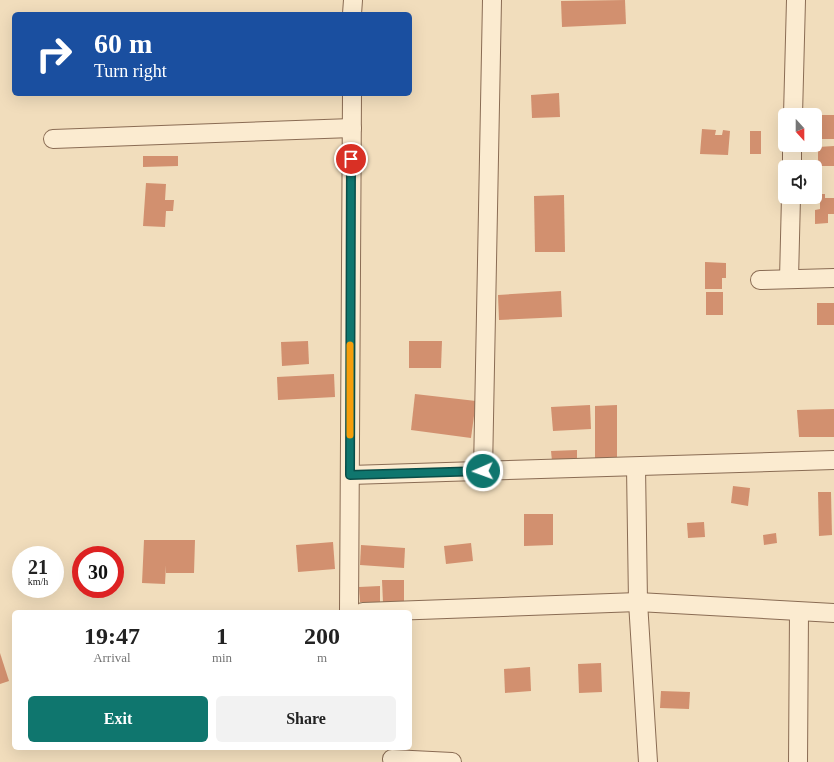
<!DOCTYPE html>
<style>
:root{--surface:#fff;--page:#f2f2f2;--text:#222;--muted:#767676;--accent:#0f766e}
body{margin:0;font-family:"Times New Roman",serif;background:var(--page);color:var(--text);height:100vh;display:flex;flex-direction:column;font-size:15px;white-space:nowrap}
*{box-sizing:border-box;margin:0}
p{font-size:13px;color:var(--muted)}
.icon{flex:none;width:22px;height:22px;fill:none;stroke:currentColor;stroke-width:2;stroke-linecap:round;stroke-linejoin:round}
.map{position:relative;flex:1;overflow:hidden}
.drawer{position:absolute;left:12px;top:610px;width:400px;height:140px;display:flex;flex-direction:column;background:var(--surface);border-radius:6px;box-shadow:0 4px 16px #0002}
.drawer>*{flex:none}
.banner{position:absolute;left:12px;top:12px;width:400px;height:84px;border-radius:6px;box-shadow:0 4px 16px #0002;background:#1a4fa0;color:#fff;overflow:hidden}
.needle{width:26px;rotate:159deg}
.controls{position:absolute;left:778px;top:108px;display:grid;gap:8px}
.controls a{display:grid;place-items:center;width:44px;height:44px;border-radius:6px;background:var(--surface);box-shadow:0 4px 16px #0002;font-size:20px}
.speed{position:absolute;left:12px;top:546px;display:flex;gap:8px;font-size:20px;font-weight:700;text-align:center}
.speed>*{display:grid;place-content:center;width:52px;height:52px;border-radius:50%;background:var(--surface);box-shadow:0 4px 16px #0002;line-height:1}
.speed small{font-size:10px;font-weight:400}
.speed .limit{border:6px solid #d22;background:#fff;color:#111}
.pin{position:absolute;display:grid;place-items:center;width:34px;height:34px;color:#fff;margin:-17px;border:2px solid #fff;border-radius:50%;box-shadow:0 1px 4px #0007}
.me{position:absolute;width:44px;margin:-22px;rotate:268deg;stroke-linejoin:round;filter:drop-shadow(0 0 3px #0008)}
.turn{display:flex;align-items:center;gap:14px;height:84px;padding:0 16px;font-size:18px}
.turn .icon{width:52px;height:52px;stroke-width:2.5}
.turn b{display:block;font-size:28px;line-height:34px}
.eta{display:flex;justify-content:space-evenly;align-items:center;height:68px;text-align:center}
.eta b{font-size:24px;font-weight:700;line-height:28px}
.button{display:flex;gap:8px;margin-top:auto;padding:8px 16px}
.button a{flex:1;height:46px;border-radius:6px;background:var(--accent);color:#fff;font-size:16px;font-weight:700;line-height:46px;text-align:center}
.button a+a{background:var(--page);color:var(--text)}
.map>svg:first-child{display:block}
.building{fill:#d2906f}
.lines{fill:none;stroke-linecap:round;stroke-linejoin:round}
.minor-casing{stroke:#8a6c54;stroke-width:20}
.minor{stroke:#fbebd0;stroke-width:18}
.route-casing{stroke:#0a4d48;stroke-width:10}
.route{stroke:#0f766e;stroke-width:7}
.slow{stroke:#f59e0b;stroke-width:7}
</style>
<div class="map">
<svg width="834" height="762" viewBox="0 0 834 762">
<rect width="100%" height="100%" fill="#f1ddbc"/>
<g class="building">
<polygon points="625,0 626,24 562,27 561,1"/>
<polygon points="559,93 560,117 532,118 531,95"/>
<rect x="815" y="115" width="19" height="24"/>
<polygon points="702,129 716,130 715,135 722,135 723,130 730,131 728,155 700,154"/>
<rect x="750" y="131" width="11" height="23"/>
<polygon points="834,146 834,166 818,166 818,147"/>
<polygon points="143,156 178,156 178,166 143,167"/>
<polygon points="146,183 166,184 165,200 174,200 173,211 166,211 165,227 143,226"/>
<polygon points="820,194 825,194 825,198 834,198 834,214 828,214 828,223 815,224 815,210 820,209"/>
<polygon points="564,195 565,252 535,252 534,196"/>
<polygon points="705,262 726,263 726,278 722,278 722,289 705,289"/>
<polygon points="561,291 562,317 499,320 498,295"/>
<rect x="706" y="292" width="17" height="23"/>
<rect x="817" y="303" width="17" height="22"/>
<polygon points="308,341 309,364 282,366 281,342"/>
<polygon points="409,341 442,341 441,368 409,368"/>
<polygon points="334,374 335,397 278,400 277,377"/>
<polygon points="415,394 476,401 471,438 411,430"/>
<polygon points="590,405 591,429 553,431 551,407"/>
<polygon points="617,405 617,458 595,458 595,406"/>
<polygon points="834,409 834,437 799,437 797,410"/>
<polygon points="577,450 577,460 552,461 551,451"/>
<polygon points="733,486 750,488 748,506 731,503"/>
<polygon points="818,492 831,492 832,535 819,536"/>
<polygon points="524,514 553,514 553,545 524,546"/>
<polygon points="704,522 705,537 688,538 687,523"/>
<polygon points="776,533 777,543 764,545 763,535"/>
<polygon points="144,540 195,540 194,573 166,573 166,565 165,584 142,583"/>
<polygon points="333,542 335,569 298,572 296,545"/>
<polygon points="471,543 473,561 446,564 444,546"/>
<polygon points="361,545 405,548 404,568 360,565"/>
<polygon points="382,580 404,580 404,603 383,603"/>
<polygon points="380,586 380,602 360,602 359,587"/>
<polygon points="0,653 9,681 0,684"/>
<polygon points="601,663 602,692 579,693 578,664"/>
<polygon points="530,667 531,691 505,693 504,669"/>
<polygon points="661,691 690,692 689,709 660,708"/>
</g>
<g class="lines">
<defs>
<g id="minor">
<polyline points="352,14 353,0"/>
<polyline points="793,115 796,0"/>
<polyline points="53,139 352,128"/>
<polyline points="792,167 792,145"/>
<polyline points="789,279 791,197"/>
<polyline points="760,280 834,278"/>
<polyline points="636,467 638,602 648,762"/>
<polyline points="483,471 492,0"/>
<polyline points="350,475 834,460"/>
<polyline points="349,612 352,94"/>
<polyline points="363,612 638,602 834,613"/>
<polyline points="392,759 452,762"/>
<polyline points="798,762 799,612"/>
</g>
</defs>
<use href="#minor" class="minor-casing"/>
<use href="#minor" class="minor"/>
</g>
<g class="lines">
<defs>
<polyline id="route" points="351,159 350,475 483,471"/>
</defs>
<use href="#route" class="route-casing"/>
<use href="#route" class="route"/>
<polyline class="slow" points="350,435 350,345"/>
</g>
</svg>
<div class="controls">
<a><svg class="needle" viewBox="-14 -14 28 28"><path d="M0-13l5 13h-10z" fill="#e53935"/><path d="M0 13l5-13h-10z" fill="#767676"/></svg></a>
<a><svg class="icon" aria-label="sound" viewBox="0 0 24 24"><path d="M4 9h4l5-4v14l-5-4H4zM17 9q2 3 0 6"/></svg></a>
</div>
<div class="speed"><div>21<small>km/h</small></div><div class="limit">30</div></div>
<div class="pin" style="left:351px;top:159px;background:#d93025"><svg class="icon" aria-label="arrive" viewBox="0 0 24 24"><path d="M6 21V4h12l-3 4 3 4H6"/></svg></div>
<svg class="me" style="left:483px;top:471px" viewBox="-20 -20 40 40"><circle r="17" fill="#0f766e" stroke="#fff" stroke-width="3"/><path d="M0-11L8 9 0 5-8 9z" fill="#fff"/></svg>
<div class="banner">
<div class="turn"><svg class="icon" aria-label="right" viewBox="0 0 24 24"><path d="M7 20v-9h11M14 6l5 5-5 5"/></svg><div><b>60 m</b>Turn right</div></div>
</div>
<section class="drawer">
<div class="eta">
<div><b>19:47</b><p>Arrival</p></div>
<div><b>1</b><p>min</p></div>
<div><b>200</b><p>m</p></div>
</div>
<div class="button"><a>Exit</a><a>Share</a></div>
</section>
</div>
